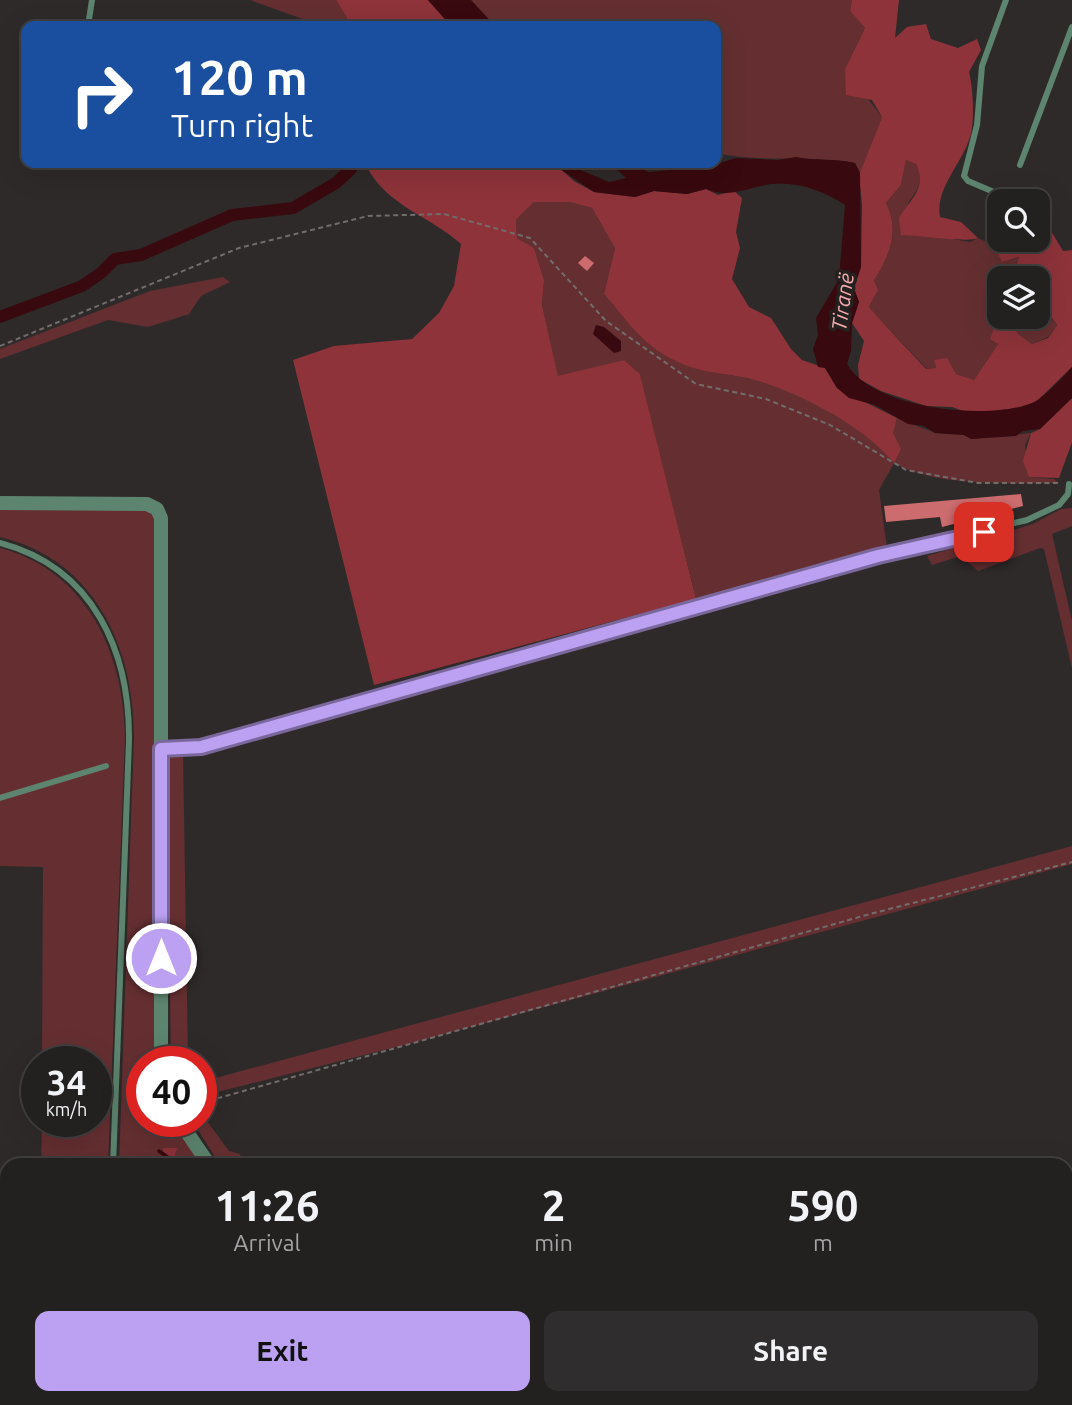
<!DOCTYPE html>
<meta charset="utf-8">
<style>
:root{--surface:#232020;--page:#2f2d2d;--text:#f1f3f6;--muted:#a3a3a5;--line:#403e3e;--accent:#bca0f2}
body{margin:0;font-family:Ubuntu,sans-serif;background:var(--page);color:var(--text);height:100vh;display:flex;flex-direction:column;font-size:26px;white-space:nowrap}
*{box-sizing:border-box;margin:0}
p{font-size:23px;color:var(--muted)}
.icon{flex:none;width:38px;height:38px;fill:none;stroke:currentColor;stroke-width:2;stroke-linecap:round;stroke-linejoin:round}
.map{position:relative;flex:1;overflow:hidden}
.sheet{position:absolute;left:0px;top:1158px;width:1073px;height:247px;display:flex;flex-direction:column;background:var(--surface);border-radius:21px 21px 0 0;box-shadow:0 7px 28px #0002,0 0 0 2px var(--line)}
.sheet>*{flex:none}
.top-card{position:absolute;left:21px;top:21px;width:700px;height:147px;border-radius:14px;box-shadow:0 7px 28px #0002,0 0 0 2px var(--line);background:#1a4fa0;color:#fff;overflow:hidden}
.tools{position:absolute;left:987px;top:189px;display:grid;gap:14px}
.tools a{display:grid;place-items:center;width:63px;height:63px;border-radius:14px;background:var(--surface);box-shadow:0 7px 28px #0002,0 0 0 2px var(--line);font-size:35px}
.speed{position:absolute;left:21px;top:1046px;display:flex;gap:14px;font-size:35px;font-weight:700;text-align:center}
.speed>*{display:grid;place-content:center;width:91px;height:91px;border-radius:50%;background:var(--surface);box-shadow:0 7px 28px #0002,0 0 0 2px var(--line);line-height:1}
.speed small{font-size:18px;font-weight:400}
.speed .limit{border:10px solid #d22;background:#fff;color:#111}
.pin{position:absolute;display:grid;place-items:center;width:60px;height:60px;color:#fff;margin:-30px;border-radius:14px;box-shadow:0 4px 10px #0006}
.me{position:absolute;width:77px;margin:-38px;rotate:0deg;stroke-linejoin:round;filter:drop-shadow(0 0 5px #0008)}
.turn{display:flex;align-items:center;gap:24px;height:147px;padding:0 35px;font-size:32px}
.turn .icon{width:91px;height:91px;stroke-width:2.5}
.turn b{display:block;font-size:49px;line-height:60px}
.eta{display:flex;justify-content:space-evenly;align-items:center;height:119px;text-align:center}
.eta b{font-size:42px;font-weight:600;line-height:49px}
.action{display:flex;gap:14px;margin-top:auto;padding:14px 35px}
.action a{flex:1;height:80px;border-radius:14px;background:var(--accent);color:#111;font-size:28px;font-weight:600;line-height:80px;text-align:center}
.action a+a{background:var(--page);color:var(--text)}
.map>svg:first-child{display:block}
.green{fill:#652f31}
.forest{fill:#8e333a}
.water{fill:#38090e}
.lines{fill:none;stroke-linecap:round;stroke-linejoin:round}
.stream{stroke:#38090e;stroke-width:3.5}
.canal{stroke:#38090e;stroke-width:12}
.building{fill:#cd6c6f}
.path{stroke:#716d6d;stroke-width:2;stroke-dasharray:5 3.5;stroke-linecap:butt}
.service{stroke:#5c846e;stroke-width:6}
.minor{stroke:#5c846e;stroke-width:12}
.tertiary{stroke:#5c846e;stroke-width:14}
.route-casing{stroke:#7a689d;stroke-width:18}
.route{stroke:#bca0f2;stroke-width:12}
.labels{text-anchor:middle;stroke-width:7;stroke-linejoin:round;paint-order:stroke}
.water-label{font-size:21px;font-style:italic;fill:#faacad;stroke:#252120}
</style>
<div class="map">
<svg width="1072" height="1405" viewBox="0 0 1072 1405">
<rect width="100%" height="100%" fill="#2f2a2a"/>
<g class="green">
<polygon points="250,0 336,0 347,18 347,26 322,26"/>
<path d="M471,0H852L850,11L865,28L845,69L882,117L860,173L855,163C808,155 763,163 716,153V26H495Z"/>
<path d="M906,160L916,164C924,182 919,188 908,203L928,235L970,242L978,238L993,245L1002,262L1020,257L1013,278H999V314L993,325L998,344L974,380L956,374L934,360L936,368L927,369C908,348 888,329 869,307L878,290L874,280C890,256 900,230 886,203L901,185Z"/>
<path d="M534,202H569L592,208L615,248L604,294C623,316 639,340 664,355C691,371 717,372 746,378C793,388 864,426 894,463L892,433L897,418L935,433L964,435L971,439L1031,433L1025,445L1029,477L1054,479L1059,483C1012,483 935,487 894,463L879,490L887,548L696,599L640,374L624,360L558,377L542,305L544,280L534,248L517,238L516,220Z"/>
<polygon points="223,277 230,282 201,296 189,314 148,327 108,320 0,359 0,349 150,291"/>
<polygon points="1038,303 1057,325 1048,337 1032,344 1018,334 1007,317 1038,317"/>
<polygon points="1072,508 1072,526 1052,534 1072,621 1072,668 1044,549 1040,548 978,571 961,556 932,565 927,556 1033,524 1061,509"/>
<path d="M0,510H145L152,514L156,522L155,1062H142V1122H175L205,1165H119L134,736C134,647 94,559 0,537Z"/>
<path d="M0,548C88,571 125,656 125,739L108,1165H41L42,1122H96V1062H42L43,867L0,866Z"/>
<polygon points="183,753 188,1062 171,1062 167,761 169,756"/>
<polygon points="1072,846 1072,864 408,1044 201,1096 201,1082"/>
<polygon points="201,1113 229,1151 240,1154 244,1165 220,1165 193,1122 201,1122"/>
<rect x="39" y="1398" width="59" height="7"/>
<polygon points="110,1398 190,1398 193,1405 110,1405"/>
<polygon points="353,1398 455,1398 447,1400 447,1405 441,1405 440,1402 391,1405 390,1402 377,1405 332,1405"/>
</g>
<g class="forest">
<polygon points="336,0 428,0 451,26 347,26 347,18"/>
<path d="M852,0H899L895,38L907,27L926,24L931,39L958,48L977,39L981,50L969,72C973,87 975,123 970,137C962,164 935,188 940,217L961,222L978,238C968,243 918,235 901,235L899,218C912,197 927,188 916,164L906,160L901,185L886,203C900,230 890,256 874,280L878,290L869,307C888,329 907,348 926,369L936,368L934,360L947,358L956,374L974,380L998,344L990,339L999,314V317H1007L1018,334L1032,344L1048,338L1057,325L1043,306L1038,303V278H1013L1019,257L1002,262L993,245L1000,240H1038V227L1051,231L1063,251L1072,250V367L1037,401L1024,407L971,414L952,407L926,406L881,391L859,379L858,365L864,341L852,323L859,302L853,288L861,267L862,205L859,175L882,117L872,100L846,95L845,69L865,28L850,11Z"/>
<path d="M369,163H554L574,181L594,192L635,197L654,191L687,194L706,189L718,195L734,191L742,198L736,232L740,248L732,279L749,307L771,318L791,349L802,360L825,368L837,388L897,418L893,433L901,449L894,463C864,426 794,389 747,378C715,372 693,372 664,355C639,340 623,316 604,294L615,248L592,208L569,202H534L516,220L517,238L534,248L544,280L542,305L558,376L624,360L640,374L696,599L374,685L293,360L334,346L412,339L439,313L454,286L461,244C430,216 387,206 367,167Z"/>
<polygon points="1072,398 1072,442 1059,478 1029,477 1023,461 1031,433 1040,429"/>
<polygon points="164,1148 177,1148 172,1165 158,1165"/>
<polygon points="227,1398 265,1398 266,1405 229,1405"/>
</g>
<g class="water">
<polygon points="428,0 471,0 495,26 451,26"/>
<path d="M796,157C816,161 834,158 855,163L860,173L861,267L854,288L859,302L852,323L851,351L847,364C872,409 989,421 1032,403C1043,399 1063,377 1072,367V398L1040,429L1023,431L1016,436L971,439L964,435L935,433L924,426L908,424L875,405L849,398L837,388L825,368L818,367L813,349L818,335L816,318L839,279L845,205C824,191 797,181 771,184C749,187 727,199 706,189L687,194L654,191L635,197L594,192L554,165V163H573V167L609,182L626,178L610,163H631L648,172L711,166L736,158L777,160Z"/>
<polygon points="596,325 604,327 621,341 621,351 614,353 593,334"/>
</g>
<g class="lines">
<polyline class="stream" points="159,1151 180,1166"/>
<polyline class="canal" points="0,317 82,286 101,273 115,259 141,255 232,215 293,208 336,183 351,169"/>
</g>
<g class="building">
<polygon points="585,256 594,263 587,271 578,263"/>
<polygon points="1021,494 1023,506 942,527 940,517 886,522 884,506"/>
</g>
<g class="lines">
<g class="path">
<polyline points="0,346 239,248 368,216 444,214 530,238 606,321 696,384 766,399 830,425 906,470 978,483 1061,483"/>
<polyline points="201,1103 870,914 1072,862"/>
</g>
<g class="service">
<polyline points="1006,0 982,66 977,125 964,176 968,181 1015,201"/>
<polyline points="88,26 92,0"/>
<polyline points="1020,165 1072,27"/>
<path d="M0,543C94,568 130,652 129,741L113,1166"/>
<polyline points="161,749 201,747 878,556 1027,520 1059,505 1068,494 1069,484"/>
<polyline points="0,798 106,766"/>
<polyline points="103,1405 104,1398"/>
</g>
<polyline class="minor" points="290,1398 293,1405"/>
<g class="tertiary">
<polyline points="0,503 147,504 157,509 161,518 161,1062"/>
<polyline points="180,1122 210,1166"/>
<polyline points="196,1398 199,1405"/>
</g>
</g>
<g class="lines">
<defs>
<polyline id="route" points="161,958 161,749 201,747 878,556 984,532"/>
</defs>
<use href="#route" class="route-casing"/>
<use href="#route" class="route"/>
</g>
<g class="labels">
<g class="water-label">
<text transform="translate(843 302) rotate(-82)" y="7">Tiranë</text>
</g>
</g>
</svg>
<div class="tools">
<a><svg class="icon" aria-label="search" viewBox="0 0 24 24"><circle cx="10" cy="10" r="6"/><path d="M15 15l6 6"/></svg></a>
<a><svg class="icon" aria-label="layers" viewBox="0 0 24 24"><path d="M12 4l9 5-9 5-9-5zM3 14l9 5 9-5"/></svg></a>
</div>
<div class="speed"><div>34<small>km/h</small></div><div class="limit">40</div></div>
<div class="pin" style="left:984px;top:532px;background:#d93025"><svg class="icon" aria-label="arrive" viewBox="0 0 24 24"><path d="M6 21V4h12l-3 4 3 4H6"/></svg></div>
<svg class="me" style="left:161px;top:958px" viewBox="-20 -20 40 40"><circle r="17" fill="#bca0f2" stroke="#fff" stroke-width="3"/><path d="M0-11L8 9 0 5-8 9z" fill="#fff"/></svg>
<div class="top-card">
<div class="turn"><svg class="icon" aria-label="right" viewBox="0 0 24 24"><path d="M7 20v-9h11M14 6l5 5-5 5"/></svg><div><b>120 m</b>Turn right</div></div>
</div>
<section class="sheet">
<div class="eta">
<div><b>11:26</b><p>Arrival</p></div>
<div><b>2</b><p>min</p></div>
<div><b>590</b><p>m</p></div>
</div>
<div class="action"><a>Exit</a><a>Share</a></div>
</section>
</div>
